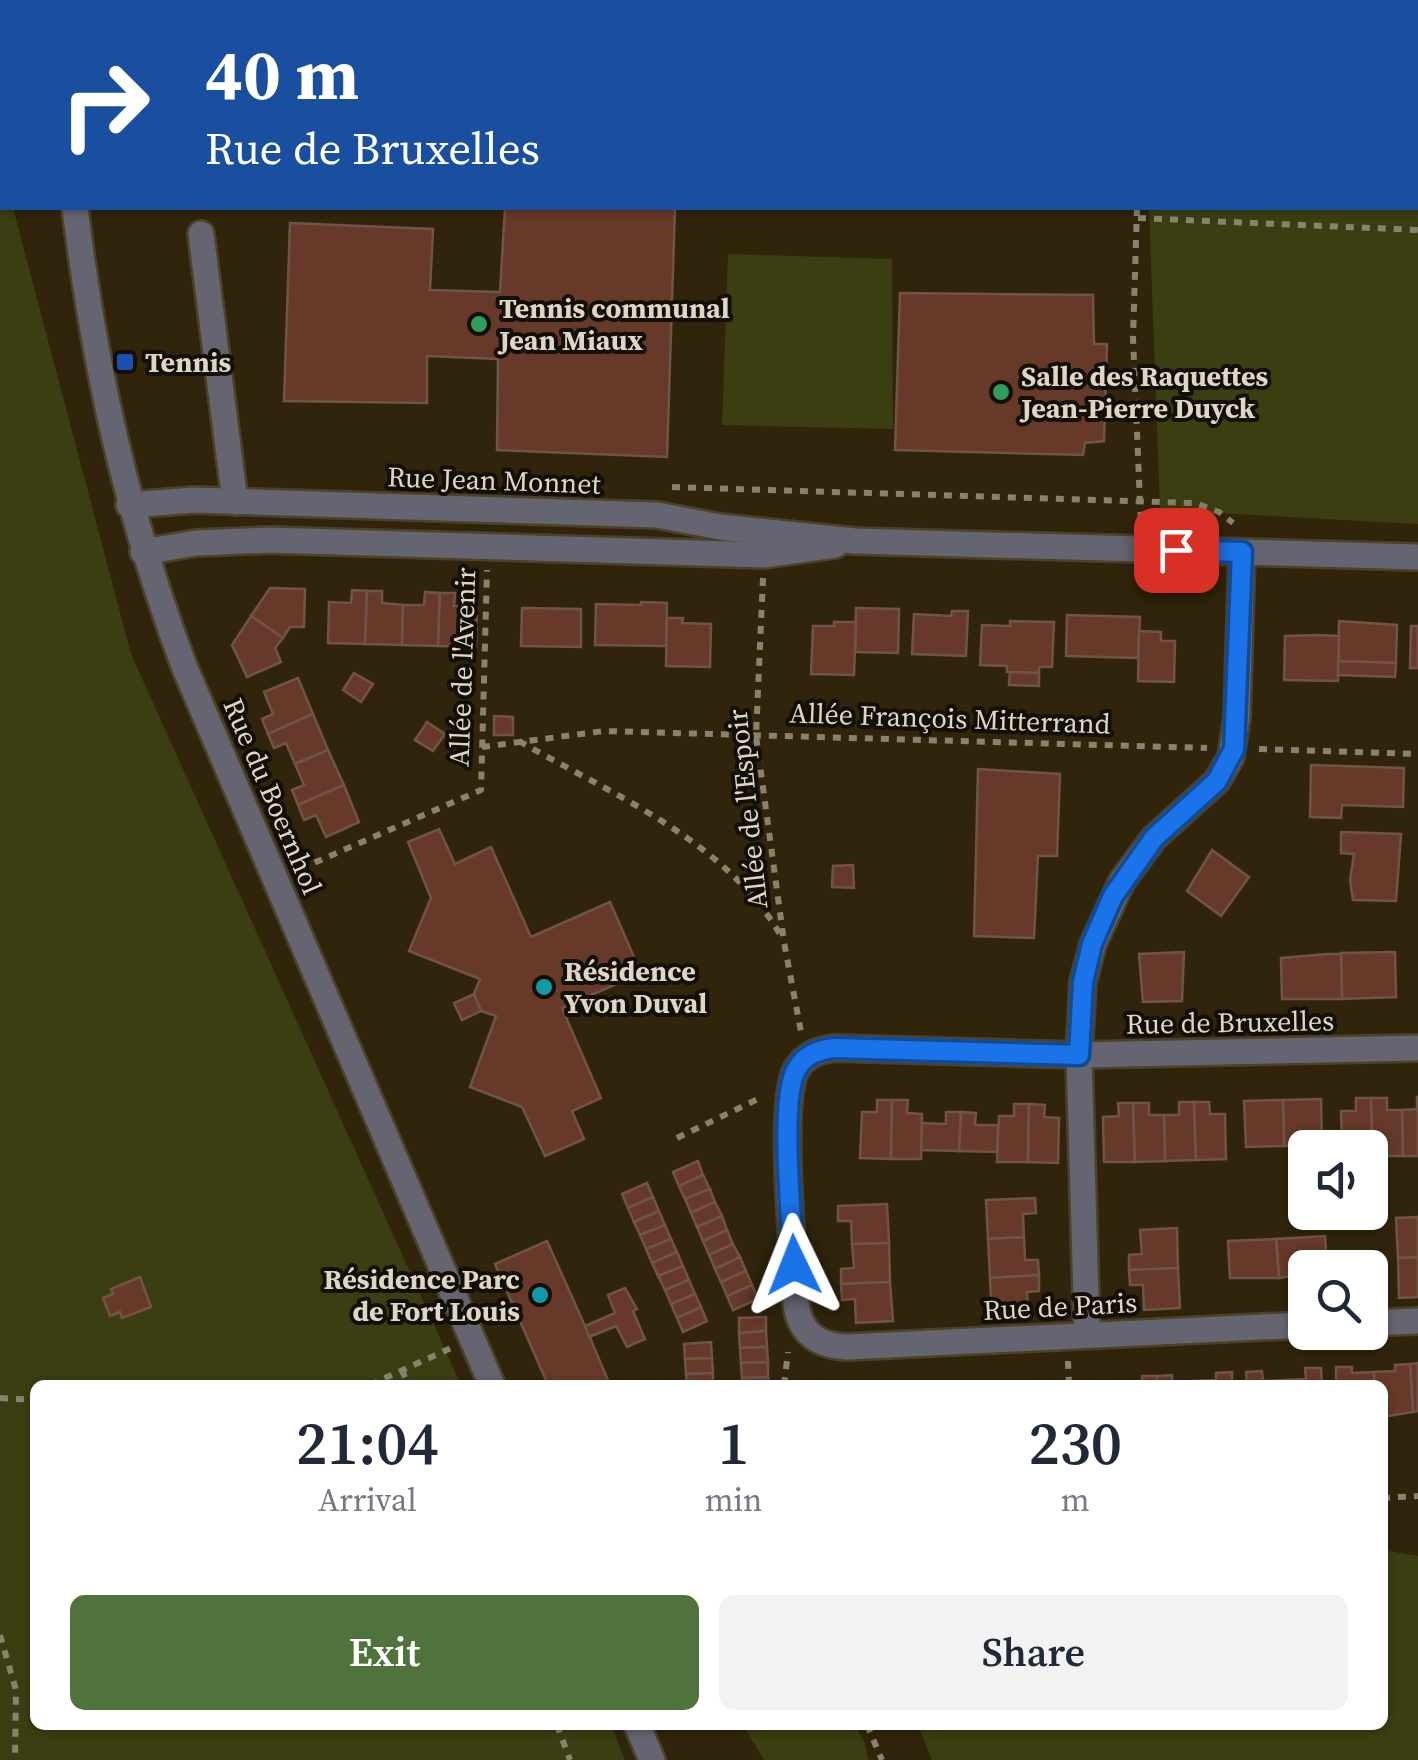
<!DOCTYPE html>
<meta charset="utf-8">
<style>
:root{--surface:#fff;--page:#f2f2f3;--text:#1f2937;--muted:#747a83;--accent:#50733d}
body{margin:0;font-family:"Source Serif 4",serif;background:var(--page);color:var(--text);height:100vh;display:flex;flex-direction:column;font-size:38px;white-space:nowrap}
*{box-sizing:border-box;margin:0}
p{font-size:32px;color:var(--muted)}
.icon{flex:none;width:55px;height:55px;fill:none;stroke:currentColor;stroke-width:2;stroke-linecap:round;stroke-linejoin:round}
.map{position:relative;flex:1;overflow:hidden}
.drawer{position:absolute;left:30px;top:1380px;width:1358px;height:350px;display:flex;flex-direction:column;background:var(--surface);border-radius:15px;box-shadow:0 2px 8px #0004}
.drawer>*{flex:none}
.banner{position:absolute;left:0px;top:0px;width:1420px;height:210px;box-shadow:0 2px 8px #0004;background:#1a4fa0;color:#fff;overflow:hidden}
.fabs{position:absolute;left:1288px;top:1130px;display:grid;gap:20px}
.fabs a{display:grid;place-items:center;width:100px;height:100px;border-radius:15px;background:var(--surface);box-shadow:0 2px 8px #0004;font-size:50px}
.pin{position:absolute;display:grid;place-items:center;width:85px;height:85px;color:#fff;margin:-42px;border-radius:20px;box-shadow:0 5px 15px #0006}
.me{position:absolute;width:110px;margin:-55px;rotate:358deg;stroke-linejoin:round;filter:drop-shadow(0 0 8px #0008)}
.turn{display:flex;align-items:center;gap:35px;height:210px;padding:0 40px;font-size:45px}
.turn .icon{width:130px;height:130px;stroke-width:2.5}
.turn b{display:block;font-size:70px;line-height:85px}
.eta{display:flex;justify-content:space-evenly;align-items:center;height:170px;text-align:center}
.eta b{font-size:60px;font-weight:600;line-height:70px}
.cta{display:flex;gap:20px;margin-top:auto;padding:20px 40px}
.cta a{flex:1;height:115px;border-radius:15px;background:var(--accent);color:#fff;font-size:40px;font-weight:600;line-height:115px;text-align:center}
.cta a+a{background:var(--page);color:var(--text)}
.map>svg:first-child{display:block}
.green{fill:#3b3e11}
.building{fill:#663929;stroke:#715449;stroke-width:2.5}
.lines{fill:none;stroke-linecap:round;stroke-linejoin:round}
.minor-casing{stroke:#4c4129;stroke-width:30}
.highway-casing{stroke:#4c4129;stroke-width:35}
.path{stroke:#8b826e;stroke-width:6;stroke-dasharray:8 8;stroke-linecap:butt}
.minor{stroke:#656571;stroke-width:25}
.highway{stroke:#bcbcdb;stroke-width:30}
.route-casing{stroke:#114b97;stroke-width:25}
.route{stroke:#1a73e8;stroke-width:18}
.leisure-dot{fill:#2e9e5b;stroke:#140f05;stroke-width:4}
.transit-dot{fill:#1a4fb4;stroke:#140f05;stroke-width:4}
.culture-dot{fill:#0f9aa8;stroke:#140f05;stroke-width:4}
.labels{text-anchor:middle;stroke-width:8;stroke-linejoin:round;paint-order:stroke}
.poi-label{font-size:28px;font-weight:bold;fill:#ded7c8;stroke:#140f05;text-anchor:start}
.street-label{font-size:28px;fill:#ded7c8;stroke:#140f05}
</style>
<div class="map">
<svg width="1418" height="1760" viewBox="0 0 1418 1760">
<rect width="100%" height="100%" fill="#30250b"/>
<g class="green">
<polygon points="1142,0 1418,0 1418,17 1418,2"/>
<polygon points="1418,159 1418,524 1160,510 1149,208 1418,208"/>
<polygon points="0,192 2,208 13,208 131,654 461,1385 35,1385 35,1725 611,1725 625,1760 0,1760"/>
<polygon points="728,254 892,259 893,429 722,425"/>
<polygon points="1383,1550 1418,1556 1418,1760 932,1760 918,1725 1382,1725"/>
<polygon points="743,1725 855,1725 865,1743 868,1760 764,1760"/>
</g>
<g class="building">
<polygon points="505,208 675,208 667,457 497,450 498,359 427,356 427,403 284,401 290,223 433,229 430,290 500,292"/>
<polygon points="900,293 1093,295 1094,344 1107,344 1104,441 1085,443 1083,455 895,450"/>
<polygon points="270,588 305,589 304,627 290,627 283,638 251,616"/>
<polygon points="352,590 367,591 365,644 328,643 329,602 351,603"/>
<polygon points="367,591 382,591 382,603 403,605 402,645 365,644"/>
<polygon points="425,592 440,593 438,646 402,645 403,605 424,605"/>
<polygon points="440,593 455,593 454,606 477,607 476,647 438,646"/>
<polygon points="641,602 667,603 666,646 595,645 596,604 641,605"/>
<polygon points="522,608 581,609 581,647 521,646"/>
<polygon points="856,608 899,609 898,653 855,652"/>
<polygon points="952,611 968,611 966,656 912,654 914,614 951,616"/>
<polygon points="1067,615 1140,617 1138,658 1066,656"/>
<polygon points="251,616 283,638 275,648 281,662 247,677 232,645"/>
<polygon points="667,618 683,618 682,623 711,624 710,667 666,666"/>
<polygon points="1010,621 1054,622 1052,667 1039,667 1039,673 1007,672 1007,666 980,665 982,625 1010,626"/>
<polygon points="1339,621 1397,625 1396,663 1338,661"/>
<polygon points="834,622 856,622 854,675 811,674 813,626 834,626"/>
<polygon points="1411,626 1418,626 1418,668 1410,668"/>
<polygon points="1139,631 1161,632 1161,641 1175,641 1174,682 1138,681"/>
<polygon points="1318,635 1339,636 1338,681 1284,680 1285,636"/>
<polygon points="1338,661 1396,663 1395,677 1338,675"/>
<polygon points="1010,672 1039,673 1039,686 1009,685"/>
<polygon points="354,673 373,684 361,702 343,690"/>
<polygon points="298,678 313,714 268,734 262,719 273,714 264,692"/>
<polygon points="313,714 328,750 295,764 286,743 274,748 268,734"/>
<polygon points="494,716 513,717 513,735 494,735"/>
<polygon points="427,722 445,734 433,751 415,740"/>
<polygon points="328,750 344,785 298,805 292,790 304,785 295,764"/>
<polygon points="1311,765 1404,768 1403,807 1342,805 1341,818 1310,817"/>
<polygon points="978,769 1060,774 1057,856 1038,856 1034,938 974,936"/>
<polygon points="344,785 359,822 326,837 316,815 304,820 298,805"/>
<polygon points="439,829 455,864 491,847 531,937 610,902 641,973 562,1008 601,1098 572,1111 584,1139 545,1156 522,1107 470,1087 496,1016 481,1011 474,994 480,979 409,951 431,898 408,842"/>
<polygon points="1341,832 1401,834 1396,901 1353,900 1350,880 1354,854 1341,853"/>
<polygon points="1212,850 1249,877 1221,916 1187,891"/>
<polygon points="853,865 854,888 832,887 833,866"/>
<polygon points="1184,952 1182,1001 1143,1002 1139,954"/>
<polygon points="1395,952 1396,997 1342,999 1341,953"/>
<polygon points="1329,954 1341,954 1342,999 1282,999 1281,958"/>
<polygon points="474,994 481,1011 462,1020 454,1003"/>
<polygon points="1417,1097 1418,1097 1418,1156 1403,1156 1402,1110 1417,1109"/>
<polygon points="1356,1098 1371,1098 1373,1156 1370,1156 1370,1148 1342,1148 1341,1111 1356,1111"/>
<polygon points="1371,1098 1387,1098 1387,1110 1402,1110 1403,1156 1373,1156"/>
<polygon points="1321,1099 1322,1145 1284,1146 1283,1100"/>
<polygon points="877,1100 892,1100 891,1159 860,1158 862,1112 877,1112"/>
<polygon points="892,1100 908,1100 907,1113 922,1114 921,1159 891,1159"/>
<polygon points="1283,1100 1284,1146 1246,1147 1244,1101"/>
<polygon points="1179,1102 1194,1102 1196,1160 1165,1161 1164,1115 1179,1115"/>
<polygon points="1194,1102 1209,1102 1210,1114 1225,1114 1226,1159 1196,1160"/>
<polygon points="1118,1103 1133,1103 1135,1162 1104,1162 1103,1117 1119,1116"/>
<polygon points="1133,1103 1149,1103 1149,1115 1164,1115 1165,1161 1135,1162"/>
<polygon points="1014,1104 1029,1104 1028,1162 997,1162 999,1116 1014,1116"/>
<polygon points="1029,1104 1045,1105 1044,1117 1059,1118 1058,1163 1028,1162"/>
<polygon points="946,1112 961,1112 959,1151 921,1150 922,1123 946,1124"/>
<polygon points="961,1112 976,1113 975,1125 998,1125 997,1152 959,1151"/>
<polygon points="698,1161 703,1175 679,1186 673,1172"/>
<polygon points="703,1175 710,1189 685,1199 679,1186"/>
<polygon points="647,1183 653,1197 628,1208 622,1194"/>
<polygon points="710,1189 715,1202 691,1213 685,1199"/>
<polygon points="653,1197 659,1211 634,1222 628,1208"/>
<polygon points="1035,1198 1036,1213 1023,1214 1024,1237 988,1239 986,1200"/>
<polygon points="715,1202 722,1216 697,1227 691,1213"/>
<polygon points="887,1204 889,1243 852,1244 851,1221 838,1221 838,1206"/>
<polygon points="659,1211 665,1225 640,1235 634,1222"/>
<polygon points="722,1216 727,1230 703,1241 697,1227"/>
<polygon points="1418,1217 1418,1257 1398,1258 1396,1218"/>
<polygon points="665,1225 671,1239 646,1249 640,1235"/>
<polygon points="1177,1228 1178,1268 1129,1270 1129,1255 1142,1254 1140,1230"/>
<polygon points="727,1230 733,1244 709,1255 703,1241"/>
<polygon points="1325,1236 1327,1268 1305,1268 1305,1274 1279,1278 1276,1239"/>
<polygon points="1024,1237 1025,1260 1038,1260 1039,1275 990,1278 988,1239"/>
<polygon points="671,1239 677,1252 652,1263 646,1249"/>
<polygon points="1276,1239 1279,1278 1230,1278 1228,1241"/>
<polygon points="547,1241 585,1326 610,1385 548,1385 495,1264"/>
<polygon points="889,1243 890,1282 841,1284 841,1269 854,1268 852,1244"/>
<polygon points="733,1244 740,1257 715,1269 709,1255"/>
<polygon points="677,1252 683,1266 658,1276 652,1263"/>
<polygon points="740,1257 746,1271 721,1282 715,1269"/>
<polygon points="1418,1257 1418,1297 1399,1298 1398,1258"/>
<polygon points="683,1266 689,1280 665,1290 658,1276"/>
<polygon points="1178,1268 1180,1308 1144,1310 1143,1285 1130,1285 1129,1270"/>
<polygon points="746,1271 752,1285 727,1296 721,1282"/>
<polygon points="1039,1275 1039,1291 1027,1292 1028,1315 992,1317 990,1278"/>
<polygon points="140,1277 151,1307 122,1318 120,1312 110,1316 103,1298 113,1294 111,1289"/>
<polygon points="689,1280 695,1294 671,1304 665,1290"/>
<polygon points="890,1282 893,1321 856,1323 855,1299 842,1300 841,1284"/>
<polygon points="752,1285 758,1299 733,1310 727,1296"/>
<polygon points="625,1288 637,1309 633,1311 645,1339 627,1347 616,1326 589,1337 585,1326 615,1313 608,1295"/>
<polygon points="695,1294 701,1307 677,1318 671,1304"/>
<polygon points="701,1307 707,1321 683,1332 677,1318"/>
<polygon points="766,1317 766,1331 739,1333 739,1318"/>
<polygon points="766,1331 767,1347 740,1348 739,1333"/>
<polygon points="711,1342 712,1358 685,1359 684,1344"/>
<polygon points="767,1347 768,1362 741,1363 740,1348"/>
<polygon points="712,1358 713,1373 686,1374 685,1359"/>
<polygon points="768,1362 768,1377 742,1378 741,1363"/>
<polygon points="1418,1363 1418,1411 1413,1412 1410,1364"/>
<polygon points="1410,1364 1413,1412 1382,1417 1382,1385 1374,1385 1374,1372 1395,1371 1395,1365"/>
<polygon points="1336,1367 1352,1367 1352,1373 1374,1372 1374,1385 1336,1385"/>
<polygon points="1305,1368 1321,1368 1322,1385 1284,1385 1284,1380 1306,1379"/>
<polygon points="1262,1371 1263,1381 1284,1380 1284,1385 1247,1385 1246,1372"/>
<polygon points="1232,1372 1232,1385 1194,1385 1194,1381 1216,1380 1216,1373"/>
<polygon points="713,1373 713,1385 687,1385 686,1374"/>
<polygon points="1172,1375 1172,1382 1194,1381 1194,1385 1157,1385 1157,1376"/>
<polygon points="1142,1376 1157,1376 1157,1385 1120,1385 1142,1383"/>
<polygon points="768,1377 769,1385 742,1385 742,1378"/>
</g>
<g class="lines">
<defs>
<g id="minor">
<polyline points="68,0 68,2"/>
<path d="M75,208C95,371 126,511 184,666L492,1385"/>
<polyline points="201,234 235,502"/>
<polyline points="129,505 194,500 657,515 720,527 855,541 1418,557"/>
<polyline points="143,552 196,543 269,540 764,555 835,545"/>
<polyline points="1370,1323 1418,1321"/>
<path d="M1305,1325L848,1347C819,1346 800,1334 796,1304C794,1257 778,1105 796,1070C805,1055 818,1050 835,1048L1079,1055L1418,1048"/>
<polyline points="1087,1333 1079,1055 1083,982 1093,944 1122,881 1154,838 1217,781 1231,757 1237,717 1242,552"/>
<polyline points="637,1725 652,1760"/>
</g>
<g id="highway">
<polyline points="397,0 445,2"/>
<polyline points="0,42 2,42"/>
</g>
</defs>
<use href="#minor" class="minor-casing"/>
<use href="#highway" class="highway-casing"/>
<g class="path">
<polyline points="0,153 2,153"/>
<polyline points="1137,208 1133,338 1141,526"/>
<polyline points="1138,218 1418,230"/>
<polyline points="672,487 1195,503 1219,512 1233,523"/>
<polyline points="763,578 756,736 784,942 801,1032"/>
<path d="M519,741C611,794 726,840 781,936"/>
<polyline points="482,747 604,731 1207,748"/>
<polyline points="1259,749 1418,754"/>
<polyline points="300,869 481,790 487,570"/>
<polyline points="677,1138 762,1097"/>
<polyline points="1068,1361 1069,1385"/>
<polyline points="402,1370 408,1385"/>
<polyline points="370,1385 451,1348"/>
<polyline points="784,1385 788,1352"/>
<polyline points="0,1398 35,1400"/>
<polyline points="1382,1498 1418,1496"/>
<polyline points="0,1635 16,1690 15,1760"/>
<polyline points="557,1725 570,1760"/>
<polyline points="867,1725 882,1760"/>
</g>
<use href="#minor" class="minor"/>
<use href="#highway" class="highway"/>
</g>
<g class="lines">
<defs>
<path id="route" d="M794,1265C792,1224 779,1102 796,1070C805,1054 818,1050 835,1048L1079,1055L1083,982L1092,944L1113,896L1154,838L1217,781L1234,749L1242,552L1176,550"/>
</defs>
<use href="#route" class="route-casing"/>
<use href="#route" class="route"/>
</g>
<g class="leisure-dot">
<circle cx="479" cy="324" r="10"/>
<circle cx="1001" cy="392" r="10"/>
</g>
<rect class="transit-dot" x="115" y="352" width="20" height="20" rx="5"/>
<g class="culture-dot">
<circle cx="544" cy="987" r="10"/>
<circle cx="540" cy="1295" r="10"/>
</g>
<g class="labels">
<g class="poi-label">
<text x="499" y="318">Tennis communal<tspan x="499" dy="32">Jean Miaux</tspan></text>
<text x="145" y="372">Tennis</text>
<text x="1021" y="386">Salle des Raquettes<tspan x="1021" dy="32">Jean-Pierre Duyck</tspan></text>
<text x="564" y="981">Résidence<tspan x="564" dy="32">Yvon Duval</tspan></text>
<text x="520" y="1289" text-anchor="end">Résidence Parc<tspan x="520" dy="32">de Fort Louis</tspan></text>
</g>
<g class="street-label">
<text transform="translate(494 480) rotate(2)" y="10">Rue Jean Monnet</text>
<text transform="translate(462 667) rotate(-88)" y="10">Allée de l'Avenir</text>
<text transform="translate(950 718) rotate(2)" y="10">Allée François Mitterrand</text>
<text transform="translate(273 796) rotate(67)" y="10">Rue du Boernhol</text>
<text transform="translate(747 809) rotate(-96)" y="10">Allée de l'Espoir</text>
<text transform="translate(1230 1022) rotate(-1)" y="10">Rue de Bruxelles</text>
<text transform="translate(1060 1306) rotate(-3)" y="10">Rue de Paris</text>
</g>
</g>
</svg>
<div class="fabs">
<a><svg class="icon" aria-label="sound" viewBox="0 0 24 24"><path d="M4 9h4l5-4v14l-5-4H4zM17 9q2 3 0 6"/></svg></a>
<a><svg class="icon" aria-label="search" viewBox="0 0 24 24"><circle cx="10" cy="10" r="6"/><path d="M15 15l6 6"/></svg></a>
</div>
<div class="pin" style="left:1176px;top:550px;background:#d93025"><svg class="icon" aria-label="arrive" viewBox="0 0 24 24"><path d="M6 21V4h12l-3 4 3 4H6"/></svg></div>
<svg class="me" style="left:794px;top:1265px" viewBox="-20 -20 40 40"><path d="M0-17L14 15 0 8-14 15z" fill="#1a73e8" stroke="#fff" stroke-width="4"/></svg>
<div class="banner">
<div class="turn"><svg class="icon" aria-label="right" viewBox="0 0 24 24"><path d="M7 20v-9h11M14 6l5 5-5 5"/></svg><div><b>40 m</b>Rue de Bruxelles</div></div>
</div>
<section class="drawer">
<div class="eta">
<div><b>21:04</b><p>Arrival</p></div>
<div><b>1</b><p>min</p></div>
<div><b>230</b><p>m</p></div>
</div>
<div class="cta"><a>Exit</a><a>Share</a></div>
</section>
</div>
